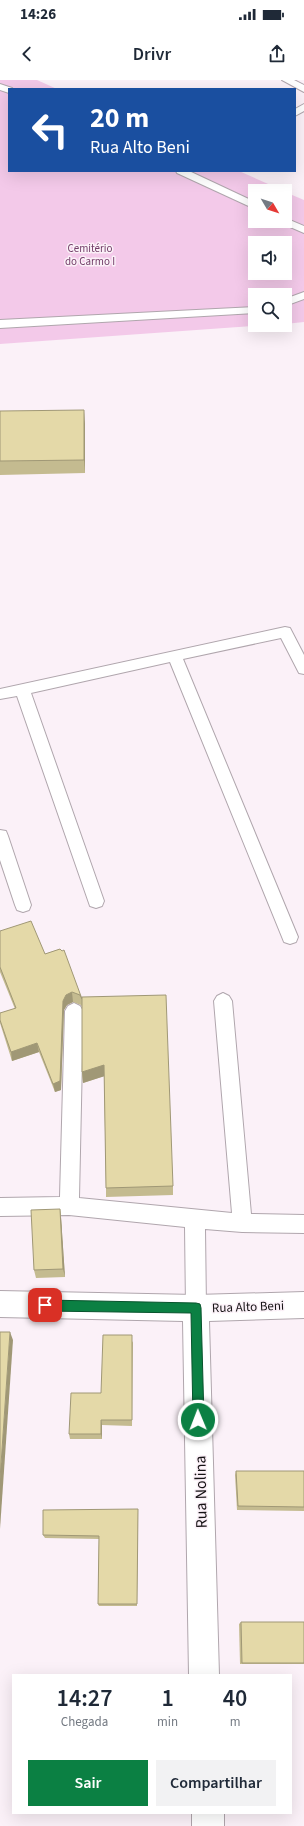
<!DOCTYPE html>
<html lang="pt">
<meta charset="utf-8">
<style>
:root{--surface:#fff;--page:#f2f2f3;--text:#1f2937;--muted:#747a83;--accent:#0b8043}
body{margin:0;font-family:"Source Sans 3",sans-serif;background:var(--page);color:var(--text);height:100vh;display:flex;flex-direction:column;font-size:15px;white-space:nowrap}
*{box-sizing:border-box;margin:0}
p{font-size:13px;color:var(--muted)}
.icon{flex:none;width:22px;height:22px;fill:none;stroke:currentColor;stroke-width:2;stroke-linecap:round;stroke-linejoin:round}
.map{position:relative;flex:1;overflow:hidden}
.drawer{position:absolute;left:12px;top:1594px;width:280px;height:140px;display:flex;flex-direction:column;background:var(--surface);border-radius:0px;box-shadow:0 4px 16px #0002}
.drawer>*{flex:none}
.top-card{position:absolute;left:8px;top:8px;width:288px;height:84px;border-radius:0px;box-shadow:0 4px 16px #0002;background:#1a4fa0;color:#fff;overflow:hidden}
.needle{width:26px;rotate:129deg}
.fabs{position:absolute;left:248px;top:104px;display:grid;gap:8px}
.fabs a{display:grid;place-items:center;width:44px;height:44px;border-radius:0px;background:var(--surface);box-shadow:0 4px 16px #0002;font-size:20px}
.pin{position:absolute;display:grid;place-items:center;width:34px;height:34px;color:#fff;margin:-17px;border-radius:8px;box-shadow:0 2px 6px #0006}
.me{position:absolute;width:44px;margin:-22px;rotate:359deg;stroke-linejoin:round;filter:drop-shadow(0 0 3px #0008)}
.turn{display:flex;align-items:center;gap:14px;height:84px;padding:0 16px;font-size:18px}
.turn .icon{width:52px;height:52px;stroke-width:2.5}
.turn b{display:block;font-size:28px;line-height:34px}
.eta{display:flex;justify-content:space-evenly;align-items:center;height:68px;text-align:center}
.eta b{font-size:24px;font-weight:600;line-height:28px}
.primary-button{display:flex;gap:8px;margin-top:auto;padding:8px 16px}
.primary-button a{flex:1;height:46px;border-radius:0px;background:var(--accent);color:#fff;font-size:16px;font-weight:600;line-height:46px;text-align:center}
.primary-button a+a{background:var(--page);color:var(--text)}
.status{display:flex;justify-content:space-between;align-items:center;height:28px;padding:0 20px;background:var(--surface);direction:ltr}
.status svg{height:11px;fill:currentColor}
header{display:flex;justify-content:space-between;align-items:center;height:52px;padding:0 16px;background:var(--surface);font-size:18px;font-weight:600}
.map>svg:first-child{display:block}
.green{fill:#f3c9e9;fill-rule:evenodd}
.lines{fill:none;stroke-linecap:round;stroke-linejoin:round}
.service-casing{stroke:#b0a6ad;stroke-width:2}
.minor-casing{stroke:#b0a6ad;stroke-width:2}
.service{fill:#fff;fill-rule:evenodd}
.minor{fill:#fff;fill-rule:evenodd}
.wall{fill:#c4bb90}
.shaded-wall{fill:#a09876}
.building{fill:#e4d9a8;stroke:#a09876}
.route{fill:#0b8043;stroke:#07532c}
.labels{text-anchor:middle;stroke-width:3;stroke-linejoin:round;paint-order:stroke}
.far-park-label{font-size:11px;fill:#723d68;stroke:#fbf1f8}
.street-label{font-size:13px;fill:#161315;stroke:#fbf1f8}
.near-street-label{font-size:16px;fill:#161315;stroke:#fbf1f8}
</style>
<div class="status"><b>14:26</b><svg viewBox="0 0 49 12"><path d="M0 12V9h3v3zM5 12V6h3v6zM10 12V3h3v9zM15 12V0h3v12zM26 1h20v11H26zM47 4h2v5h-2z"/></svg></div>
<header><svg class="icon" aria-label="back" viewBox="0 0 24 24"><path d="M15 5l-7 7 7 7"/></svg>Drivr<svg class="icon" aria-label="share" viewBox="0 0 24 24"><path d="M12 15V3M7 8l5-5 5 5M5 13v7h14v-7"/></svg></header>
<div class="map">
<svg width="304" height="1746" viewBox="0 0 304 1746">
<rect width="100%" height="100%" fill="#fbf1f8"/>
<path class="green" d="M0,0H37L57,9H9V91H239L284,111H255V141H285V112L304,120V242L285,244V215H255V245H268L0,264ZM255,163H285V193H255Z"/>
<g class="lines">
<defs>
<g id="service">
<polygon points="282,0 294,0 304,5 304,12"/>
<polygon points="0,4 12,8 13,9 9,9 9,13 0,10"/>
<polygon points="304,24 304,31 295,36 295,29"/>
<polygon points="176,91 189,91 255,122 255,129 177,93"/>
<polygon points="285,138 304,146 304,153 281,143 280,141 285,141"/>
<polygon points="304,212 304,219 285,226 285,219"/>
<polygon points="255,227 255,233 0,248 0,240"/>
<polygon points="285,547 290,548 304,575 304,594 299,593 281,558 183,579 298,857 296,862 290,864 284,862 282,857 170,582 31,613 104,821 102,826 96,828 90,826 17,616 0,619 0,609"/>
<polygon points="0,750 6,751 8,756 31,825 29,830 23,832 17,830 15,825 0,780"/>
<polygon points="223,913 229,916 232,921 251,1134 304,1135 304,1153 242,1152 205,1149 206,1228 203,1235 196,1238 189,1235 186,1228 185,1147 69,1135 0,1136 0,1118 60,1117 65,931 68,926 74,923 80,926 83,931 79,1118 232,1133 214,921 217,916"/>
</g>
<g id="minor">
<polygon points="0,1211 196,1215 304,1212 304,1238 209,1241 219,1595 189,1595 183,1241 0,1237"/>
<rect x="192" y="1733" width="32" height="13"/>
</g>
</defs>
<use href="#service" class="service-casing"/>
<use href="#minor" class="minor-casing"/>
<use href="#service" class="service"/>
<use href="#minor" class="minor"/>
</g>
<g class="wall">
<polygon points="0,331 85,344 85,393 0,395"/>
<polygon points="0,851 45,874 60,869 82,919 173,1106 173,1115 106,1117 106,1108 104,996 83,1003 82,992 82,927 81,925 73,922 67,925 64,930 61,1010 55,1012 39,972 12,981 0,943 0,933 15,929 0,892"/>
<polygon points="60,1129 61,1137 65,1197 36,1198 34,1190"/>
<polygon points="133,1261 132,1346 102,1345 102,1359 70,1359 69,1354 101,1313"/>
<polygon points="236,1391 304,1391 304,1431 237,1430 235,1395"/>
<polygon points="138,1433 137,1526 99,1526 98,1524 99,1459 45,1458 43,1455"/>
<polygon points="241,1542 304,1542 304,1584 240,1584 239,1544"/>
</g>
<g class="shaded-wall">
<polygon points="84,330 85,344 85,393 84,380"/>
<polygon points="72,912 73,922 67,925 64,930 61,1010 55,1012 53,1004 63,921 66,915"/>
<polygon points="37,963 39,972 12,981 11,972"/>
<polygon points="104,985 105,996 83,1003 82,992"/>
<polygon points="60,1129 61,1137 65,1197 63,1189"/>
<polygon points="10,1252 13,1260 0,1449 0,1399"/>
<polygon points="101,1340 102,1345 102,1359 101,1354"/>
</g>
<g class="building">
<polygon points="84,330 84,380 0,381 0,331"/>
<polygon points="31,841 45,874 60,869 62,871 64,870 82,919 80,915 72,912 66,915 63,921 60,1001 53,1004 37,963 11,972 0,940 0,933 16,928 0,887 0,851"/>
<polygon points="166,915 173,1106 106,1108 104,985 82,992 82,917"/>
<polygon points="60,1129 63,1189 34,1190 31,1130"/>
<polygon points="0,1252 10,1252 0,1399"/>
<polygon points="103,1255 132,1255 132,1340 101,1340 101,1354 69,1354 71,1313 101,1313"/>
<polygon points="236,1391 304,1391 304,1427 238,1426"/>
<polygon points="138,1429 137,1524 98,1524 99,1456 43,1455 43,1430"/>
<polygon points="241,1542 304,1542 304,1583 242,1583"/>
</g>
<polygon class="route" points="45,1220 196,1223 200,1224 201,1228 204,1340 202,1344 198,1345 195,1344 193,1340 191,1233 45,1231 41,1229 40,1225 41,1221"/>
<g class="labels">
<g class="far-park-label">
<text x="90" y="172">Cemitério<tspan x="90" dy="13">do Carmo I</tspan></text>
</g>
<g class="street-label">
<text transform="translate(248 1226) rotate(-2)" y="5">Rua Alto Beni</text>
</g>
<g class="near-street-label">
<text transform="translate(200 1412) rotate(-91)" y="6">Rua Nolina</text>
</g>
</g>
</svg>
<div class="fabs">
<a><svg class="needle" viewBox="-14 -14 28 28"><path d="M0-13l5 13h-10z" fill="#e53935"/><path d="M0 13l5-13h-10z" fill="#747a83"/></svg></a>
<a><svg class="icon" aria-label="sound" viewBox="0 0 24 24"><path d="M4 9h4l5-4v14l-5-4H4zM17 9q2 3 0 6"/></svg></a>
<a><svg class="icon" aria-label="search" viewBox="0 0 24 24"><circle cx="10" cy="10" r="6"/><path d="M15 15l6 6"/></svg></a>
</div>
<div class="pin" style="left:45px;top:1225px;background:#d93025"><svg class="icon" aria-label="arrive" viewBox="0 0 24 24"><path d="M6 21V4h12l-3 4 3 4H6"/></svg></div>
<svg class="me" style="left:198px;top:1340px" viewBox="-20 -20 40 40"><circle r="17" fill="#0b8043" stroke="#fff" stroke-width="3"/><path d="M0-11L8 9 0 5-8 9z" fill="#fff"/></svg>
<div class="top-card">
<div class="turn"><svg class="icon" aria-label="left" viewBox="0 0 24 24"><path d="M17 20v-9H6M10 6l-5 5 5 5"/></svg><div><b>20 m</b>Rua Alto Beni</div></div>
</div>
<section class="drawer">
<div class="eta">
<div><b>14:27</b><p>Chegada</p></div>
<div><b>1</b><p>min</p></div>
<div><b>40</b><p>m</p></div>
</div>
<div class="primary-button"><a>Sair</a><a>Compartilhar</a></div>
</section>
</div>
